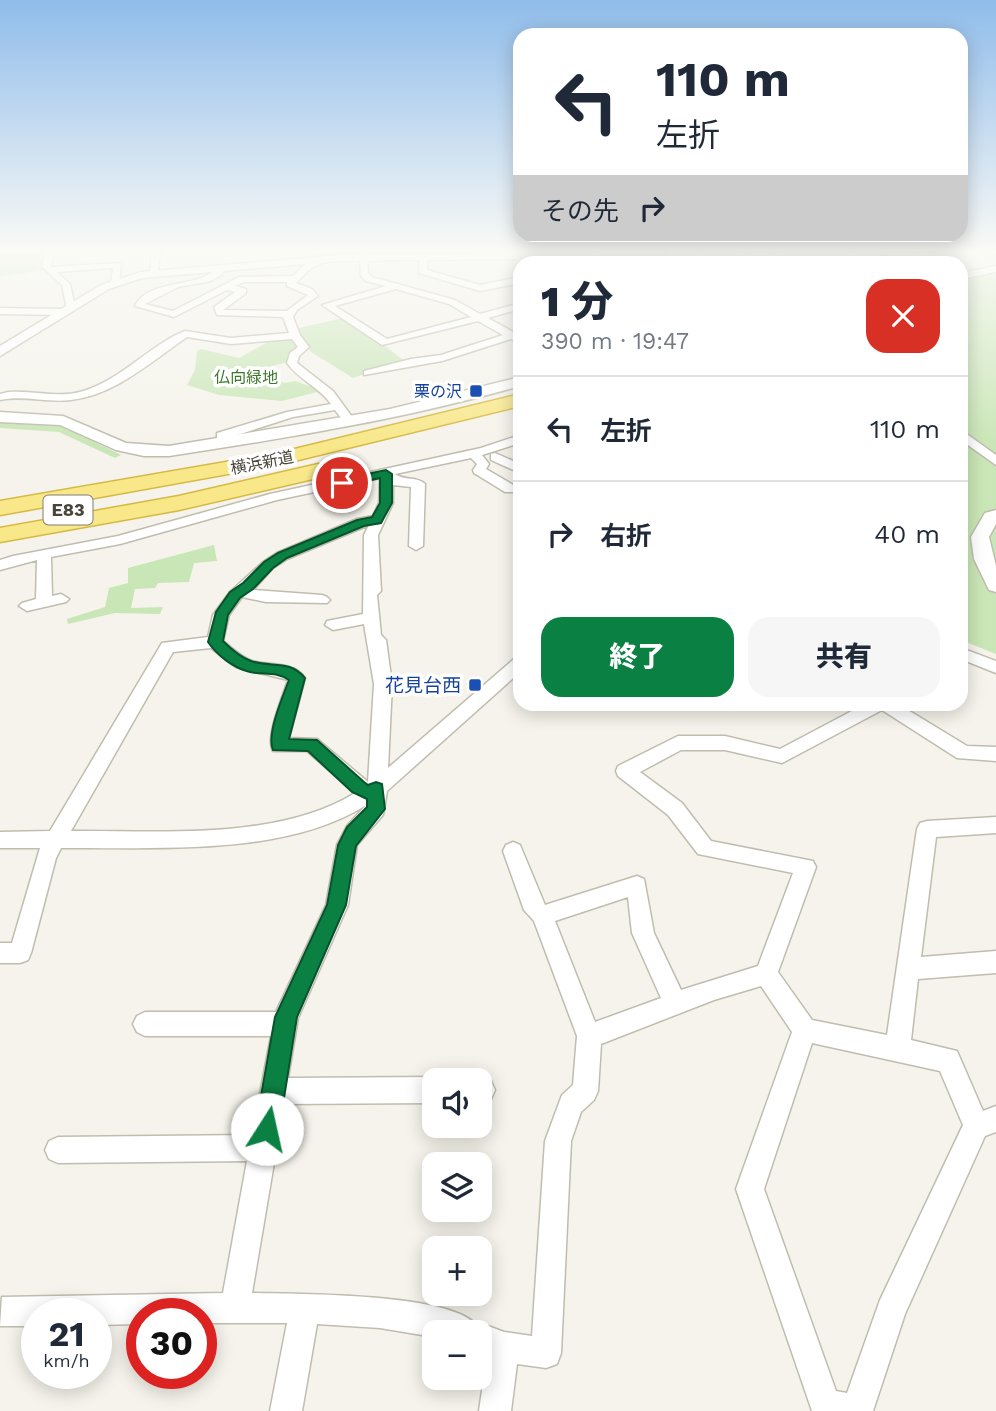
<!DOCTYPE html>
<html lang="ja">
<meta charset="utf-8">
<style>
:root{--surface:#fff;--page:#f6f6f7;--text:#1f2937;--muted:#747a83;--line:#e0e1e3;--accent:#0b8043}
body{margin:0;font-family:"Work Sans","Noto Sans JP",sans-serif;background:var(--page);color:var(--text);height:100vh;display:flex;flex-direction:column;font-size:26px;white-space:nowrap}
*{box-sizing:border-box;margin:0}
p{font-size:23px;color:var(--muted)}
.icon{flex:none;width:38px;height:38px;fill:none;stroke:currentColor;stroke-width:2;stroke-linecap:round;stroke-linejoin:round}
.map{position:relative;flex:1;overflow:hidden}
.sheet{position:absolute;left:513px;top:256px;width:455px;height:455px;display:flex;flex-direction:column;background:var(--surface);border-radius:21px;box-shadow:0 4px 18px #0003}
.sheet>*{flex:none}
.hud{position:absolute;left:513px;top:28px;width:455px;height:214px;border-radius:21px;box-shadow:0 4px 18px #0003;background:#fff;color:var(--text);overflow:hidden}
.tools{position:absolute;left:422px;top:1068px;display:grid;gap:14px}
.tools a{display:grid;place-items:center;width:70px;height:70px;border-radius:14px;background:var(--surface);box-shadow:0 4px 18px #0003;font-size:35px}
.speed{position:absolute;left:21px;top:1298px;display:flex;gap:14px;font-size:35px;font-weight:700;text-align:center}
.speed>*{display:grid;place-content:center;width:91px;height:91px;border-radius:50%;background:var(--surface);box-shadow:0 4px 18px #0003;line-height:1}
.speed small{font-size:18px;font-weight:400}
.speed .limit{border:10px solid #d22;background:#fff;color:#111}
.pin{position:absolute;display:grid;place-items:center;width:60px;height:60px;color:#fff;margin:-30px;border:4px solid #fff;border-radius:50%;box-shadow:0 2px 7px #0007}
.me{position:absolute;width:77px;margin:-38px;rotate:10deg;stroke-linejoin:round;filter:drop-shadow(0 0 5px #0008)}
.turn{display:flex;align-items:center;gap:24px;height:147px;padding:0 28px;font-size:32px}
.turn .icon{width:91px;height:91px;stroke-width:2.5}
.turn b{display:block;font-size:49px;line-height:60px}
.then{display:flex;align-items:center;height:66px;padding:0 28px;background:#0003;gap:14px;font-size:26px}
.round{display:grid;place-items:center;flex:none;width:74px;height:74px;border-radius:21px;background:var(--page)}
.overview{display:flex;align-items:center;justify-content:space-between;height:119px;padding:0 28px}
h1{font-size:42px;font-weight:800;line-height:52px}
.action{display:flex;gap:14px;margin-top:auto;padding:14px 28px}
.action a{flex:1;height:80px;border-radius:21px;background:var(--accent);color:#fff;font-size:28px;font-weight:800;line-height:80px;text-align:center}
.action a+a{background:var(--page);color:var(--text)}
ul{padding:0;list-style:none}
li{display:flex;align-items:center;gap:21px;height:105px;padding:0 28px;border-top:2px solid var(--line)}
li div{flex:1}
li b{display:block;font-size:26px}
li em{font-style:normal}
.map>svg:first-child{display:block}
.green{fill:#c9e6b6}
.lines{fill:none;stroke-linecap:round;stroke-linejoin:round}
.minor-casing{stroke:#c0bdae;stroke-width:3}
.tertiary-casing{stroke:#c0bdae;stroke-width:3}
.trunk-casing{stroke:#d6b944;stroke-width:3}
.minor{fill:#fff;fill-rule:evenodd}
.tertiary{fill:#fff;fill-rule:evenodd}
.trunk{fill:#f8e88a;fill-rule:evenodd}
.route{fill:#0b8043;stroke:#07532c;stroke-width:2}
.transit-dot{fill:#1a4fb4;stroke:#fff;stroke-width:2.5}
.labels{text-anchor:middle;stroke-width:7;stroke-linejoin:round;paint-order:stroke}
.far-park-label{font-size:16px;fill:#3e782e;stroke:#fff}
.far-transit-label{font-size:16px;fill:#164399;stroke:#fff;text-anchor:end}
.far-street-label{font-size:16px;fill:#484539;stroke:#fff}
.shield{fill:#fff;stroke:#7f7d74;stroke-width:2}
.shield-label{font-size:18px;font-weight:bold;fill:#484539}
.transit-label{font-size:19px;fill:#164399;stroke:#fff;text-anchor:end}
</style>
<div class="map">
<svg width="996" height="1411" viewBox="0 0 996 1411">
<rect width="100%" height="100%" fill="#f5f3eb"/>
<g class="green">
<polygon points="0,250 44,250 40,259 45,270 0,277"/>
<polygon points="609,250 663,250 670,262 583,262"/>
<polygon points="996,272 996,654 961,640 961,278"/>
<polygon points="343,318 381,343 403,360 353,378 311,352 295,329"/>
<polygon points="292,337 299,347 289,355 288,362 264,368 284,383 296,381 321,391 282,401 219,395 187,385 195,370 197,351 201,349 239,358 268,342 268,340"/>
<polygon points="0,421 63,426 121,455 115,458 59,432 0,428"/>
<polygon points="214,545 217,561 194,563 189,582 158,583 155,588 135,589 131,608 163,607 160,614 115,613 68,624 67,619 105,607 109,588 128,583 128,568"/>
</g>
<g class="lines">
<defs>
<g id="minor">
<polygon points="46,250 54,250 51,267 121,263 119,283 115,286 111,283 113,268 57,272 70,284 75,307 67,309 62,285 42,267"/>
<polygon points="155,250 160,252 158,273 154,276 150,273 152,252"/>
<path d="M359,250H367L368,273L372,277L455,300L480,314L520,303V309L488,318L513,332L520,330V343L511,339L442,361L364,375V371L411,359L441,355L503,335L478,321L382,345L322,305L386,286L366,281L361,276ZM396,289L449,304L471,317L387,339L335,306Z"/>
<polygon points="599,250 609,250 584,262 574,262"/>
<polygon points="665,250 673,250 681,262 673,262"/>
<polygon points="693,250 701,250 705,258 717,262 699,262"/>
<path d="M757,250L795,260L796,262C783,263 769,254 756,255C745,256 739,263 728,262Z"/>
<polygon points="424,253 428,256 427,270 480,285 520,277 520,283 480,291 419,273 420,256"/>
<path d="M321,258L328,260L310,269L296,283L312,289L318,296L297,310L293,317L300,335L309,347L299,356L297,363L333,391L355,421L353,423H345L335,410L293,417L225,439H217V433L287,412L331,404C319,387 299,380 287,363L290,353L298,347L292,339L231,344L187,337C152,361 115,395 71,400C47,403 24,395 0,400V394L8,392C32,390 57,398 80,392C121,381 149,345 185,331L231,338L289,333L283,317L217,315L214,307L235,292L227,290L174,317L135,306C149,277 202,290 218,266L225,268L221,275L211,281L178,287L145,304L173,311L239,277L293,276L304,265ZM244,282H287V286L308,295L287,311L223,310L246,293V289L235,286Z"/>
<polygon points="996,266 996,272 961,279 961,273"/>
<polygon points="0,308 63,309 68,312 63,315 0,314"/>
<polygon points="961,430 996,455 996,465 961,440"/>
<path d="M520,435V443L482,455L489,464L486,469L515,486V492H505L474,473L473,470L477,464L471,458L395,474C404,481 417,476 425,484L423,546L416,550L409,546L411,487L393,485V503L378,535L381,591L377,595L381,635L386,640L392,684L388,768L514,659L520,657V672L387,791L383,815L357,845L348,905L298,1018L288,1078L434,1077L440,1080H434V1103L284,1104L252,1293C294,1294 451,1293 476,1325L480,1323L504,1332L532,1336L545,1141L562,1095L573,1085L577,1036L534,921L524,910L503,851L506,845L513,842L520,845L545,905L637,876L644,879L654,933L681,990L758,966L793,873L698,854L668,815L618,776L616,771L618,766L678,736H725L780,749L865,704H898L967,746L996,747V761L957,758L882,710L782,763L725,750H681L640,772L682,803L711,841L813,861L816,867L778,972L812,1020L887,1035L917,829L920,823L927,821L996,817V833L936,837L921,957L996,951V973L918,979L911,1040L957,1051L983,1111L996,1106V1132L985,1136L905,1314L873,1411H812L736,1189L792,1032L761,986L714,1000L601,1044L598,1091L594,1100L581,1112L571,1141L561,1353L557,1364L546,1368L517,1364L511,1411H479L487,1356L480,1353V1332H434V1337L380,1328L317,1324L302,1411H270L287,1323H201V1314H142V1324L96,1325V1314H37V1326H0L2,1297L223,1293L247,1161L58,1163L49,1159L45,1150L49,1141L58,1137L252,1135L271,1036H145L137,1032L133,1024L137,1016L145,1012H276L326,905L337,845L347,826L366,805C285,857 155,847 61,848L56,858L31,953L28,960L20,963H0V943H12L40,848H0V832L50,831L162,643L208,637L213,615L230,592L263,562L277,553L357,519L373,516L379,503L380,478L277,500L120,544L51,557L52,596L61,594L69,599L66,602L27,611L19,606L22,603L36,599L37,560L0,570V560L13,556L118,536L270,494L481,448ZM369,525L364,535L363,614L327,621L325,625L333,630L364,624L374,684L368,782L317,739L289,738L305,678C293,661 269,666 252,661C241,657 232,648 223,641L229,615L242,597L266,602L327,603L330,600L327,597L322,595L253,590L273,568L287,559ZM211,648L236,667L288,680C283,696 265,737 273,751H307L355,793C278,841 159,830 71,831L173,652ZM628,897L632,933L661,998L595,1022L555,921ZM812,1043L940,1071L963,1125L880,1300L847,1393L836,1391L764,1189Z"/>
<polygon points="495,453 520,464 520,473 491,460 491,454"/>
<polygon points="961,648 996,661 996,673 961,659"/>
<polygon points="482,1077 491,1081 495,1090 491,1099 480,1103 480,1080 474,1080"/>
</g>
<g id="tertiary">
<polygon points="528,250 544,250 518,259 341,261 142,278 109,289 0,356 0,346 101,285 141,272 341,255 518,253"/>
<polygon points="854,250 867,250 846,262 832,262"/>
<path d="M520,377V386C405,419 287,438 169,456H144L116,450L60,425L0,422V412L63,416L126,443L169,446L390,409Z"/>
<polygon points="996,510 996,524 989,537 996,566 996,592 989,590 974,559 971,537 985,513"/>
</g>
<g id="trunk">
<polygon points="894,250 913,250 888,262 870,262"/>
<polygon points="922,250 940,250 917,262 899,262"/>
<polygon points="520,394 520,406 278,465 0,515 0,501 278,453"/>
<polygon points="318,464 326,466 329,471 326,476 179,510 0,542 0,528 179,496"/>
</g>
</defs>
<use href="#minor" class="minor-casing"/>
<use href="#tertiary" class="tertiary-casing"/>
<use href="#trunk" class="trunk-casing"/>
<use href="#minor" class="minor"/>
<use href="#tertiary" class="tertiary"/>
<use href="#trunk" class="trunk"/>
</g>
<linearGradient id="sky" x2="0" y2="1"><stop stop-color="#8fbcea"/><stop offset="0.56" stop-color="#fafaf6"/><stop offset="1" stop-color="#fafaf6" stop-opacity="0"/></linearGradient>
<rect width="996" height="447" fill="url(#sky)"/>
<path class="route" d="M386,470L392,474V503L381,523L364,526L287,558L273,568L253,589L240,598L228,615L223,641C231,649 240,657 251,661C271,668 290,659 305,678L289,739L317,740L364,782L368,785L376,782L382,784L385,809L356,846L346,905L297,1017L279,1129L275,1137L267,1141L258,1137L255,1129L275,1017L327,905L338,845L347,827L367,807V799L352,792L308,751L273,750C266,735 283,696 289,680C277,671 263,675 250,672C233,668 217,655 208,642L216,612L230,592L243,583L264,562L278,553L357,520L372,517L380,503V478L342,487L336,483L338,480Z"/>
<g class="transit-dot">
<rect x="469" y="384" width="14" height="14" rx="3.5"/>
<rect x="468" y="678" width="14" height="14" rx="3.5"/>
</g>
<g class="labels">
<g class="far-park-label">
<text x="246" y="383">仏向緑地</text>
</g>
<g class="far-transit-label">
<text x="462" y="397">栗の沢</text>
</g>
<g class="far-street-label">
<text transform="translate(262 462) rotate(-11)" y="6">横浜新道</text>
</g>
<rect class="shield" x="43.5" y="495.5" width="49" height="29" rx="5"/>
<g class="shield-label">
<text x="68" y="516">E83</text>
</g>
<g class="transit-label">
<text x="461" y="692">花見台西</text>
</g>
</g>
</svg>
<div class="tools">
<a><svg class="icon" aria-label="sound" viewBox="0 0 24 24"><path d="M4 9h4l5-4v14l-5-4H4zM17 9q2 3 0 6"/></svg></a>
<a><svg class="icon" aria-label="layers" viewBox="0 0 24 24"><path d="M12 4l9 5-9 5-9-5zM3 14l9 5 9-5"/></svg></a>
<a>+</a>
<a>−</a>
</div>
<div class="speed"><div>21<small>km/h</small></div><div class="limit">30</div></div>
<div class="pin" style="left:342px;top:483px;background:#d93025"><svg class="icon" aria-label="arrive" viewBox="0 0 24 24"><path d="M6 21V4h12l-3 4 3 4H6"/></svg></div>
<svg class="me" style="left:267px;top:1129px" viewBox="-20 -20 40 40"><circle r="19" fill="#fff"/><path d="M0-13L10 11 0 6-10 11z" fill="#0b8043"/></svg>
<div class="hud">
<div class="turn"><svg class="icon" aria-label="left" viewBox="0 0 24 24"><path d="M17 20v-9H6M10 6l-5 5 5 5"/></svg><div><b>110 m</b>左折</div></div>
<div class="then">その先<svg class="icon" aria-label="right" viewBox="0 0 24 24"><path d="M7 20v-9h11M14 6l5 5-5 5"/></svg></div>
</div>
<section class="sheet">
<div class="overview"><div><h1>1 分</h1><p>390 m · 19:47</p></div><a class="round" style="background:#d93025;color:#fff"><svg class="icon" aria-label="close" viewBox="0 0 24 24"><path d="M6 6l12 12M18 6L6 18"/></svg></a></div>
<ul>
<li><svg class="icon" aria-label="left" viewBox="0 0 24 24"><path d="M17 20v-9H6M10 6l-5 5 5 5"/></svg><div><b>左折</b></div><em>110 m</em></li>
<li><svg class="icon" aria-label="right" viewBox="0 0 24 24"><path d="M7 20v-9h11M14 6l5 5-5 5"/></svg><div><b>右折</b></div><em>40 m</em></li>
</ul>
<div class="action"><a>終了</a><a>共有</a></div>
</section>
</div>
